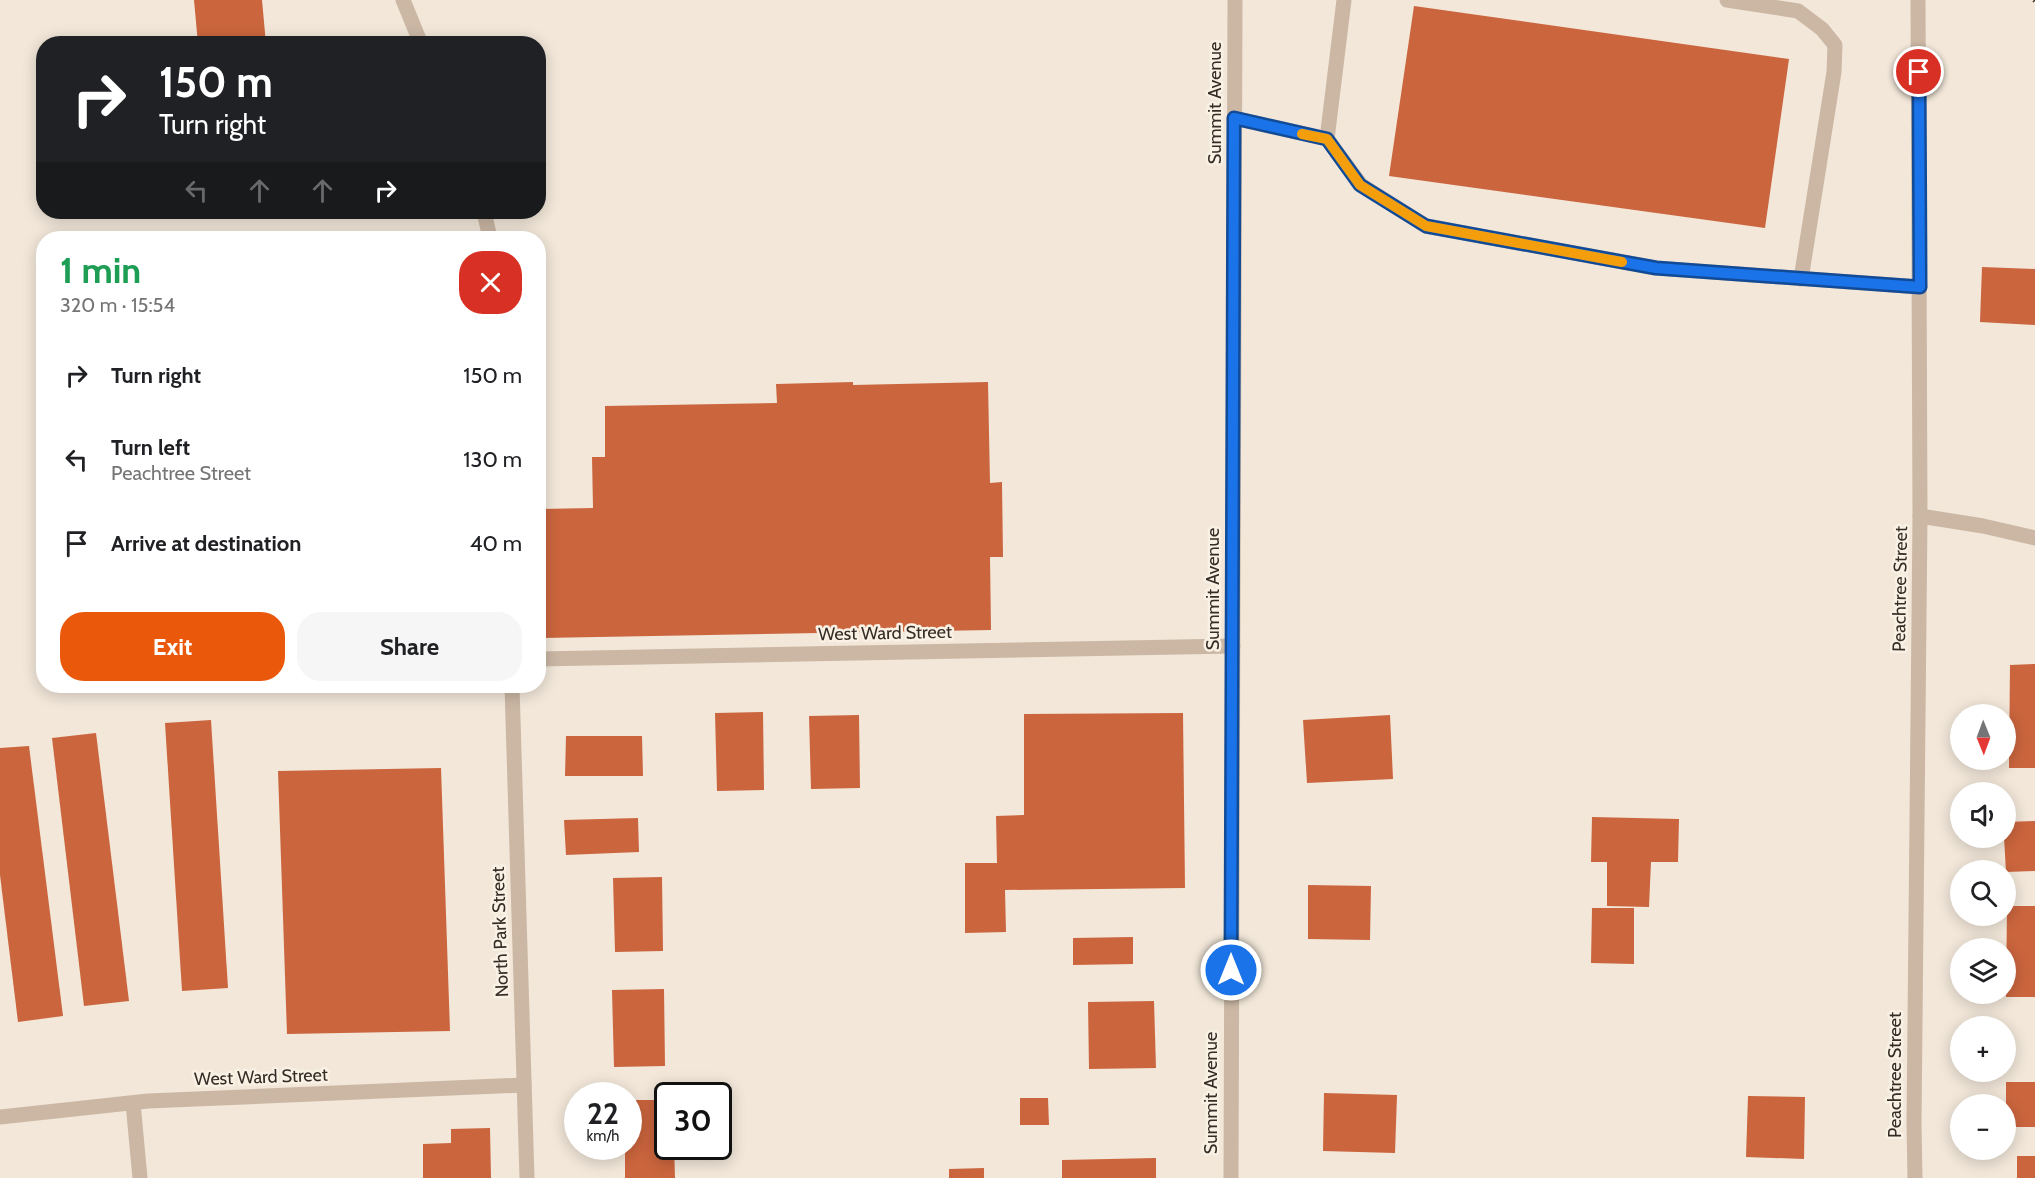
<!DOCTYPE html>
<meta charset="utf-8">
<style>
:root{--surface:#fff;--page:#f6f6f6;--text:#202124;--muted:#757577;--accent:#ea580c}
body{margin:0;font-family:Cabin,sans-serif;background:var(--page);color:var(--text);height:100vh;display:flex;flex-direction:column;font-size:22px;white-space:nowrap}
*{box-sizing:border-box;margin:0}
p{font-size:20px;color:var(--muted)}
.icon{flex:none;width:33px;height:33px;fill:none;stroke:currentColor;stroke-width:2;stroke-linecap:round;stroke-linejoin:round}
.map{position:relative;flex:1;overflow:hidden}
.drawer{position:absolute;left:36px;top:231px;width:510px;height:462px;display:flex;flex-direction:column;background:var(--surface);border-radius:24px;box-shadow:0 3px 15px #0003}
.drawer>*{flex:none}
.top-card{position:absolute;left:36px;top:36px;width:510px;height:183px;border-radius:24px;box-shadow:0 3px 15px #0003;background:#202124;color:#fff;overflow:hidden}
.needle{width:39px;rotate:179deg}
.fabs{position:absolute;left:1950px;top:704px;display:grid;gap:12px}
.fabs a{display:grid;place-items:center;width:66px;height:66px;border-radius:50%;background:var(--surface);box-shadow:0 3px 15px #0003;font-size:30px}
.speed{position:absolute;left:564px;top:1082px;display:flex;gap:12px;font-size:30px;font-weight:700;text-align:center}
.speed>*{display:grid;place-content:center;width:78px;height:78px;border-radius:50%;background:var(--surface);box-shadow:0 3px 15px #0003;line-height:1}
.speed small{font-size:15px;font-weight:400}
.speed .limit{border:3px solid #111;border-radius:9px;background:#fff;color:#111}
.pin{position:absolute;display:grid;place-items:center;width:51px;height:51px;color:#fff;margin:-26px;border:3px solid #fff;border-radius:50%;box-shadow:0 2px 6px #0007}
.me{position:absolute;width:66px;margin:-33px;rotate:0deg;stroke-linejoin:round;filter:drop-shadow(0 0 4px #0008)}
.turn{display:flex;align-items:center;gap:21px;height:126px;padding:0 24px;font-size:27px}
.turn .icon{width:78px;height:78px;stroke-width:2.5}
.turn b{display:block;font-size:42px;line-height:51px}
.lanes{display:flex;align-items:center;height:57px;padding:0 24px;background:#0003;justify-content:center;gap:30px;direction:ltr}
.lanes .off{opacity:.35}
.round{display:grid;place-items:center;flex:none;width:63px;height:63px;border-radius:24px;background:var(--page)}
.headline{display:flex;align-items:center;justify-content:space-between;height:102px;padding:0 24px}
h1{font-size:36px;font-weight:700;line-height:45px;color:#1e9e55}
.action{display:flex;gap:12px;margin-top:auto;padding:12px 24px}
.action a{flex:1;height:69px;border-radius:24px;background:var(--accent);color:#fff;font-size:24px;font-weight:700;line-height:69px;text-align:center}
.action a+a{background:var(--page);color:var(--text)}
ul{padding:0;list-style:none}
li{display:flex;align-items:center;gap:18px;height:84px;padding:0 24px}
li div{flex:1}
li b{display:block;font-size:22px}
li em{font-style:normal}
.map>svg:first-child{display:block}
.building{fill:#cb653e}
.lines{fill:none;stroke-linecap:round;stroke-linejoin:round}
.lane{stroke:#cbb7a4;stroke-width:15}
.street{stroke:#cbb7a4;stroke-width:15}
.rail{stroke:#362c26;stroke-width:4.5;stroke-dasharray:1.5 4.5;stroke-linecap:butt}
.route-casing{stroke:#114b97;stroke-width:15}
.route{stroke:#1a73e8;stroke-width:10}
.slow{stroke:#f59e0b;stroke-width:10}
.labels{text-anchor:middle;stroke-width:5;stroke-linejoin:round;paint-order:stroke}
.street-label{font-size:18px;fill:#362c26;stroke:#faf1e5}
</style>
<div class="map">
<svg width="2035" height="1178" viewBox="0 0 2035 1178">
<rect width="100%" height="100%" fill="#f2e7d9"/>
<g class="building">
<polygon points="194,0 262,0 266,44 198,44"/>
<polygon points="1414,6 1789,59 1765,228 1389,176"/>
<polygon points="1982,267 2035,269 2035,325 1980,322"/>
<polygon points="853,382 853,385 988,382 990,483 1002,482 1003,557 990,557 991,630 542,638 540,509 593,508 592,457 605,457 605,406 777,403 776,384"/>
<polygon points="2035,664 2035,768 2009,768 2010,665"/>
<polygon points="763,712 764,790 717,791 715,713"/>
<polygon points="1183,713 1185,888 1005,890 1006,932 965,933 965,863 997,863 996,816 1024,815 1024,714"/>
<polygon points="859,715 860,788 811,789 809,716"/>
<polygon points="1390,715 1393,779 1307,783 1303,720"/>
<polygon points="211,720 228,988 182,991 165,723"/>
<polygon points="96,733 129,1001 84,1006 52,738"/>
<polygon points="566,736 642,736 643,776 565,776"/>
<polygon points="29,746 63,1016 18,1022 0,875 0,748"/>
<polygon points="441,768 450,1031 287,1034 278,771"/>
<polygon points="1592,817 1679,819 1678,862 1651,862 1649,907 1607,906 1607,862 1591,862"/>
<polygon points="638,818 639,852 566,855 564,820"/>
<polygon points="2035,821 2035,871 2006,872 2004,837 2006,837 2006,822"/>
<polygon points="662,877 663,951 615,952 613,878"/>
<polygon points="1308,885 1371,886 1370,940 1308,939"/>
<polygon points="2007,906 2035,906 2035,997 2006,997"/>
<polygon points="1592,908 1634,908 1634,964 1591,963"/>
<polygon points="1133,937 1133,964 1073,965 1073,938"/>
<polygon points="664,989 665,1066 614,1067 612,990"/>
<polygon points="1154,1001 1156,1068 1089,1069 1088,1002"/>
<rect x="2006" y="1082" width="29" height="45"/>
<polygon points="1324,1093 1397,1095 1395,1153 1323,1151"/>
<polygon points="1748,1096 1805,1097 1804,1159 1746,1157"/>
<polygon points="1020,1098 1048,1098 1049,1125 1020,1125"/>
<polygon points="628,1100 668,1100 668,1146 674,1146 675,1178 625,1178 625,1146 628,1146"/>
<polygon points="490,1128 491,1178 423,1178 423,1144 451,1143 451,1129"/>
<rect x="2017" y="1156" width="18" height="22"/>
<polygon points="1156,1158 1156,1178 1062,1178 1062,1160"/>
<polygon points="984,1168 984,1178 949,1178 949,1169"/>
</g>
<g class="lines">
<g class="lane">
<polyline points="1727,0 1798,11 1822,29 1835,45 1834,72 1801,279"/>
<polyline points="1234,118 1327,139 1361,185 1426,226 1656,268 1920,287"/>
<polyline points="1327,139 1344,0"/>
</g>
<g class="street">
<polyline points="403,0 421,44"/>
<polyline points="484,212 490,238"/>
<polyline points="1920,516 1983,526 2035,538"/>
<polyline points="538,659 1233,646"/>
<polyline points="512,686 527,1178"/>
<polyline points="133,1103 140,1178"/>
<polyline points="0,1117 148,1101 524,1085"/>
<polyline points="1231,1178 1235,0"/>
<polyline points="1915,1178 1914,1124 1920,516 1918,0"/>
</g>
<polyline class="rail" points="2034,0 2035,1"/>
</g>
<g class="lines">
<defs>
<polyline id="route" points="1231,970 1234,118 1327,139 1360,185 1426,226 1656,268 1920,287 1919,72"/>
</defs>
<use href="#route" class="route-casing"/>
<use href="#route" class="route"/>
<polyline class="slow" points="1302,134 1327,139 1360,185 1426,226 1622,262"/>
</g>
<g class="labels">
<g class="street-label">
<text transform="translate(1215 103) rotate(-90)" y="6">Summit Avenue</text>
<text transform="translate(1213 589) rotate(-90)" y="6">Summit Avenue</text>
<text transform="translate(1900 589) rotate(-89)" y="6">Peachtree Street</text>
<text transform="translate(885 633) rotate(-1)" y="6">West Ward Street</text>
<text transform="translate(500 932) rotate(-92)" y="6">North Park Street</text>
<text transform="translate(1895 1075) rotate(-90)" y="6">Peachtree Street</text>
<text transform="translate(261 1077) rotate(-2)" y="6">West Ward Street</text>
<text transform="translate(1211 1093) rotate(-90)" y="6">Summit Avenue</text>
</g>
</g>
</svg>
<div class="fabs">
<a><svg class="needle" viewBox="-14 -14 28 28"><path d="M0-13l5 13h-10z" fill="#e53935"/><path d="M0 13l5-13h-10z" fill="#757577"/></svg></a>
<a><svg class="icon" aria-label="sound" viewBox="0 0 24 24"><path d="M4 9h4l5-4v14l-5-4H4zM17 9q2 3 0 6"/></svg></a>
<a><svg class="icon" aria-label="search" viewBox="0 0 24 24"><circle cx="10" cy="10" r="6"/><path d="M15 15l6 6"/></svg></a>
<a><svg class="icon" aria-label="layers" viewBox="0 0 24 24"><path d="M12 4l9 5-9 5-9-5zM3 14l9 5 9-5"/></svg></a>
<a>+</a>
<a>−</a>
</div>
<div class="speed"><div>22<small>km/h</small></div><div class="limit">30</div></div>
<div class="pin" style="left:1919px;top:72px;background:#d93025"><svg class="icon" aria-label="arrive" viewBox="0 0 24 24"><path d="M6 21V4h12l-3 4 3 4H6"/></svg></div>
<svg class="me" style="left:1231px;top:970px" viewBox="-20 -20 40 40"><circle r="17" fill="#1a73e8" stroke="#fff" stroke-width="3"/><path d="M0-11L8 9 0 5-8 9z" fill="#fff"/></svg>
<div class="top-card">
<div class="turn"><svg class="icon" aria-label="right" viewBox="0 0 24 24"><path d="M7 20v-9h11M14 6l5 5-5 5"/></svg><div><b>150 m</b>Turn right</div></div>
<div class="lanes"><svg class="icon off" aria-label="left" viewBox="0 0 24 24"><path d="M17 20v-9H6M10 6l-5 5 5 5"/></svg><svg class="icon off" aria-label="ahead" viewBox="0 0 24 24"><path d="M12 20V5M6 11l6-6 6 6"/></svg><svg class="icon off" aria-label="ahead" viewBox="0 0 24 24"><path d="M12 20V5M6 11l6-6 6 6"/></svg><svg class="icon" aria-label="right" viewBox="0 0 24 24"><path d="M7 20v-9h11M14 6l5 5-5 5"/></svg></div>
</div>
<section class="drawer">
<div class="headline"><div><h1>1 min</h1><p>320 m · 15:54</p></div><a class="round" style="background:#d93025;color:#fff"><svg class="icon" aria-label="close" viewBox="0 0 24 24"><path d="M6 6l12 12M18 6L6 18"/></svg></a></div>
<ul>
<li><svg class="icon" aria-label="right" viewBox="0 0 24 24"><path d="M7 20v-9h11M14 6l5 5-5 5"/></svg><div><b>Turn right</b></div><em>150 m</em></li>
<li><svg class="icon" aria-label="left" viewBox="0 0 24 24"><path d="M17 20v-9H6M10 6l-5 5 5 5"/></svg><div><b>Turn left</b><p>Peachtree Street</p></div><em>130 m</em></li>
<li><svg class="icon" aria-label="arrive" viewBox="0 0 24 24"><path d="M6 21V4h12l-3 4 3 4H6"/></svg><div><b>Arrive at destination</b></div><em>40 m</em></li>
</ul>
<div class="action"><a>Exit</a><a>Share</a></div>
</section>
</div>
